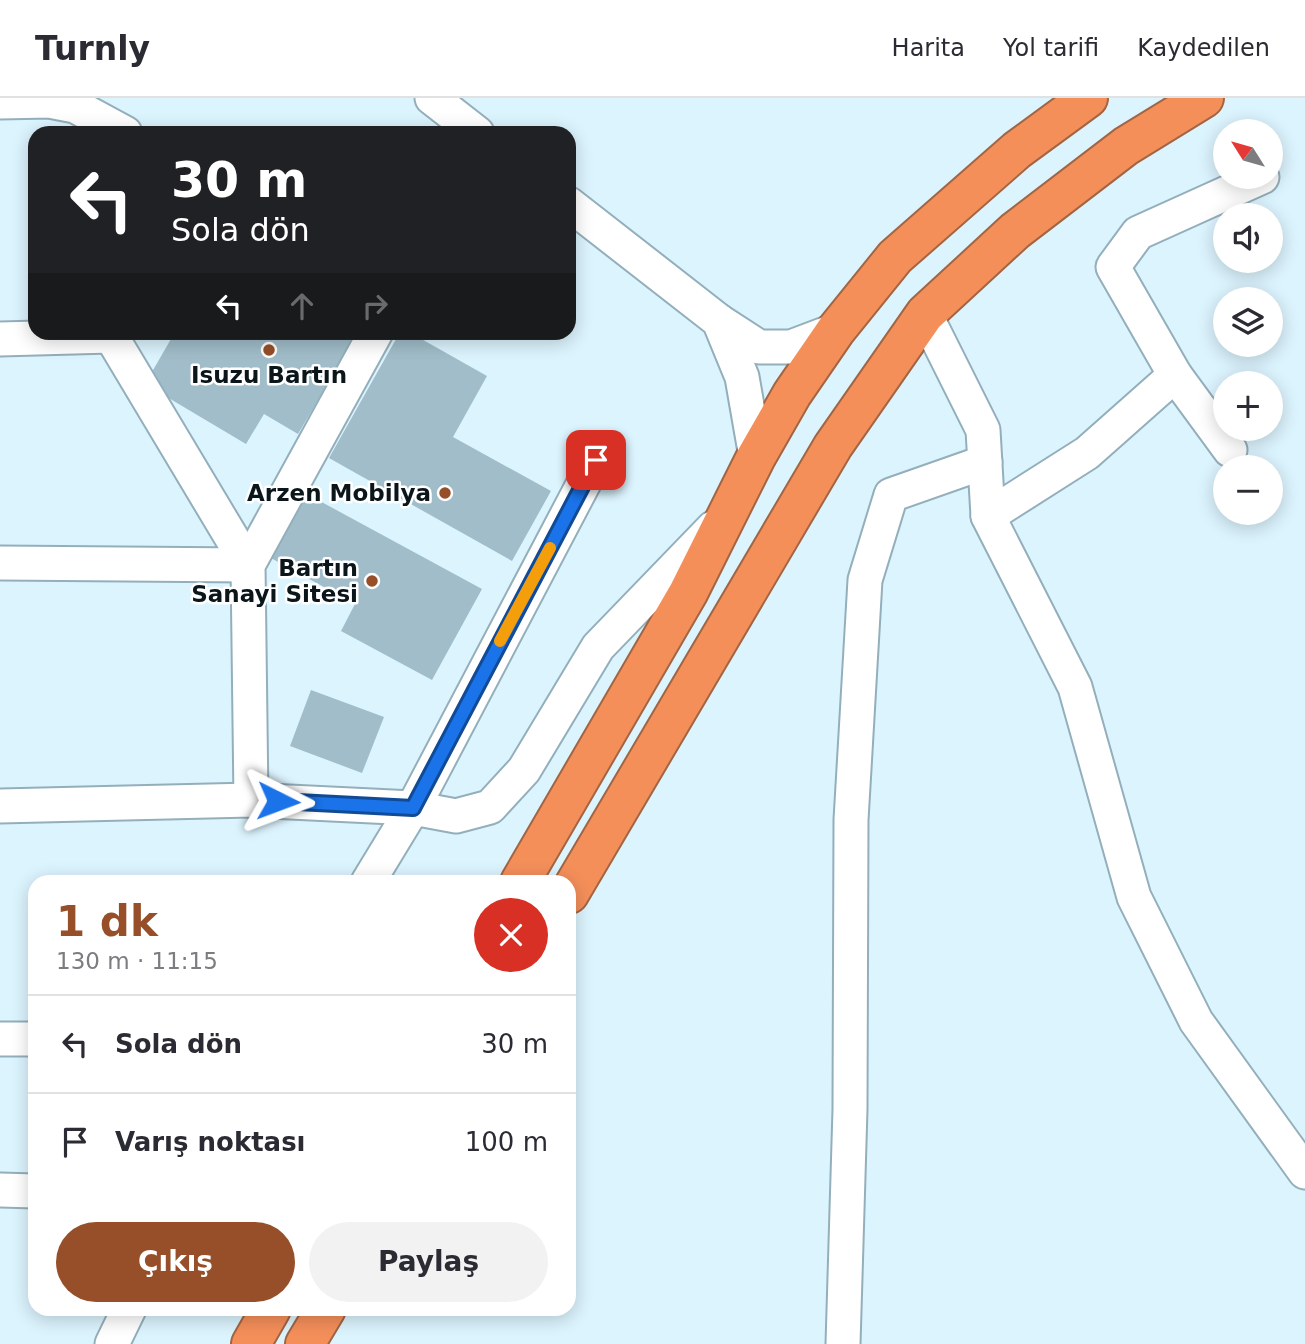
<!DOCTYPE html>
<html lang="tr">
<meta charset="utf-8">
<style>
:root{--surface:#fff;--page:#f2f2f3;--text:#2b2b33;--muted:#7c7c81;--line:#e1e1e2;--accent:#964f29}
body{margin:0;font-family:"DejaVu Sans",sans-serif;background:var(--page);color:var(--text);height:100vh;display:flex;flex-direction:column;font-size:26px;white-space:nowrap}
*{box-sizing:border-box;margin:0}
p{font-size:23px;color:var(--muted)}
.icon{flex:none;width:38px;height:38px;fill:none;stroke:currentColor;stroke-width:2;stroke-linecap:round;stroke-linejoin:round}
.map{position:relative;flex:1;overflow:hidden}
.details{position:absolute;left:28px;top:777px;width:548px;height:441px;display:flex;flex-direction:column;background:var(--surface);border-radius:21px;box-shadow:0 4px 18px #0003}
.details>*{flex:none}
.top-card{position:absolute;left:28px;top:28px;width:548px;height:214px;border-radius:21px;box-shadow:0 4px 18px #0003;background:#202124;color:#fff;overflow:hidden}
.needle{width:46px;rotate:307deg}
.fabs{position:absolute;left:1213px;top:21px;display:grid;gap:14px}
.fabs a{display:grid;place-items:center;width:70px;height:70px;border-radius:50%;background:var(--surface);box-shadow:0 4px 18px #0003;font-size:35px}
.pin{position:absolute;display:grid;place-items:center;width:60px;height:60px;color:#fff;margin:-30px;border-radius:14px;box-shadow:0 4px 10px #0006}
.me{position:absolute;width:77px;margin:-38px;rotate:93deg;stroke-linejoin:round;filter:drop-shadow(0 0 5px #0008)}
.turn{display:flex;align-items:center;gap:24px;height:147px;padding:0 28px;font-size:32px}
.turn .icon{width:91px;height:91px;stroke-width:2.5}
.turn b{display:block;font-size:49px;line-height:60px}
.lanes{display:flex;align-items:center;height:66px;padding:0 28px;background:#0003;justify-content:center;gap:35px;direction:ltr}
.lanes .off{opacity:.35}
.round{display:grid;place-items:center;flex:none;width:74px;height:74px;border-radius:37px;background:var(--page)}
.headline{display:flex;align-items:center;justify-content:space-between;height:119px;padding:0 28px}
h1{font-size:42px;font-weight:700;line-height:52px;color:var(--accent)}
.action{display:flex;gap:14px;margin-top:auto;padding:14px 28px}
.action a{flex:1;height:80px;border-radius:42px;background:var(--accent);color:#fff;font-size:28px;font-weight:700;line-height:80px;text-align:center}
.action a+a{background:var(--page);color:var(--text)}
ul{padding:0;list-style:none}
li{display:flex;align-items:center;gap:21px;height:98px;padding:0 28px;border-top:2px solid var(--line)}
li div{flex:1}
li b{display:block;font-size:26px}
li em{font-style:normal}
header{display:flex;align-items:center;gap:42px;box-sizing:border-box;height:98px;padding:0 35px;background:var(--surface);border-bottom:2px solid var(--line)}
header strong{font-size:33px}
nav{display:flex;gap:38px;margin-inline-start:auto;font-size:24px}
.map>svg:first-child{display:block}
.building{fill:#a1bdc9}
.lines{fill:none;stroke-linecap:round;stroke-linejoin:round}
.minor-casing{stroke:#93afbb;stroke-width:37}
.highway-casing{stroke:#a26544;stroke-width:42}
.minor{stroke:#fff;stroke-width:33}
.highway{stroke:#f48f5a;stroke-width:38}
.route-casing{stroke:#114b97;stroke-width:18}
.route{stroke:#1a73e8;stroke-width:12}
.slow{stroke:#f59e0b;stroke-width:12}
.poi-dot{fill:#964f29;stroke:#fff;stroke-width:2.5}
.labels{text-anchor:middle;stroke-width:5;stroke-linejoin:round;paint-order:stroke}
.poi-label{font-size:23px;font-weight:bold;fill:#0b161a;stroke:#fff;text-anchor:end}
</style>
<header>
<strong>Turnly</strong>
<nav><a>Harita</a><a>Yol tarifi</a><a>Kaydedilen</a></nav>
</header>
<div class="map">
<svg width="1305" height="1246" viewBox="0 0 1305 1246">
<rect width="100%" height="100%" fill="#dcf4fe"/>
<g class="building">
<polygon points="175,234 358,234 298,336 264,316 246,346 145,286"/>
<polygon points="400,234 409,234 487,278 453,339 551,393 512,463 329,360"/>
<polygon points="305,395 482,491 432,582 341,533 355,506 269,459"/>
<polygon points="311,592 384,619 362,675 290,648"/>
</g>
<g class="lines">
<defs>
<g id="minor">
<polyline points="432,0 477,35"/>
<polyline points="0,4 49,3 75,8 125,35"/>
<polyline points="569,106 719,223 742,279 756,359"/>
<polyline points="925,216 983,332 988,418 1075,589 1134,799 1196,923 1305,1074"/>
<polyline points="719,223 759,249 791,249 836,232"/>
<polyline points="111,238 248,467"/>
<polyline points="0,241 111,238"/>
<polyline points="1230,352 1175,277 1113,169 1138,135 1262,79"/>
<polyline points="988,418 1087,355 1175,277"/>
<polyline points="0,465 248,467"/>
<polyline points="251,702 248,467 376,234"/>
<polyline points="0,708 251,702 413,710 456,718 490,709 524,672 598,549 713,430"/>
<polyline points="368,784 413,710 596,362"/>
<polyline points="0,941 35,941"/>
<polyline points="0,1092 35,1093"/>
<polyline points="112,1246 129,1211"/>
<polyline points="843,1246 850,1011 851,722 865,482 891,397 985,364"/>
</g>
<g id="highway">
<polyline points="520,784 688,495 756,359 792,296 836,232 895,159 1017,52 1088,0"/>
<polyline points="569,796 833,348 925,216 1015,133 1126,48 1204,0"/>
<polyline points="251,1246 271,1211"/>
<polyline points="305,1246 326,1211"/>
</g>
</defs>
<use href="#minor" class="minor-casing"/>
<use href="#highway" class="highway-casing"/>
<use href="#minor" class="minor"/>
<use href="#highway" class="highway"/>
</g>
<g class="lines">
<defs>
<polyline id="route" points="278,703 413,710 596,362"/>
</defs>
<use href="#route" class="route-casing"/>
<use href="#route" class="route"/>
<polyline class="slow" points="500,543 550,450"/>
</g>
<g class="poi-dot">
<circle cx="269" cy="252" r="7"/>
<circle cx="445" cy="395" r="7"/>
<circle cx="372" cy="483" r="7"/>
</g>
<g class="labels">
<g class="poi-label">
<text x="269" y="285" text-anchor="middle">Isuzu Bartın</text>
<text x="431" y="403">Arzen Mobilya</text>
<text x="358" y="478">Bartın<tspan x="358" dy="26">Sanayi Sitesi</tspan></text>
</g>
</g>
</svg>
<div class="fabs">
<a><svg class="needle" viewBox="-14 -14 28 28"><path d="M0-13l5 13h-10z" fill="#e53935"/><path d="M0 13l5-13h-10z" fill="#7c7c81"/></svg></a>
<a><svg class="icon" aria-label="sound" viewBox="0 0 24 24"><path d="M4 9h4l5-4v14l-5-4H4zM17 9q2 3 0 6"/></svg></a>
<a><svg class="icon" aria-label="layers" viewBox="0 0 24 24"><path d="M12 4l9 5-9 5-9-5zM3 14l9 5 9-5"/></svg></a>
<a>+</a>
<a>−</a>
</div>
<div class="pin" style="left:596px;top:362px;background:#d93025"><svg class="icon" aria-label="arrive" viewBox="0 0 24 24"><path d="M6 21V4h12l-3 4 3 4H6"/></svg></div>
<svg class="me" style="left:278px;top:703px" viewBox="-20 -20 40 40"><path d="M0-17L14 15 0 8-14 15z" fill="#1a73e8" stroke="#fff" stroke-width="4"/></svg>
<div class="top-card">
<div class="turn"><svg class="icon" aria-label="left" viewBox="0 0 24 24"><path d="M17 20v-9H6M10 6l-5 5 5 5"/></svg><div><b>30 m</b>Sola dön</div></div>
<div class="lanes"><svg class="icon" aria-label="left" viewBox="0 0 24 24"><path d="M17 20v-9H6M10 6l-5 5 5 5"/></svg><svg class="icon off" aria-label="ahead" viewBox="0 0 24 24"><path d="M12 20V5M6 11l6-6 6 6"/></svg><svg class="icon off" aria-label="right" viewBox="0 0 24 24"><path d="M7 20v-9h11M14 6l5 5-5 5"/></svg></div>
</div>
<section class="details">
<div class="headline"><div><h1>1 dk</h1><p>130 m · 11:15</p></div><a class="round" style="background:#d93025;color:#fff"><svg class="icon" aria-label="close" viewBox="0 0 24 24"><path d="M6 6l12 12M18 6L6 18"/></svg></a></div>
<ul>
<li><svg class="icon" aria-label="left" viewBox="0 0 24 24"><path d="M17 20v-9H6M10 6l-5 5 5 5"/></svg><div><b>Sola dön</b></div><em>30 m</em></li>
<li><svg class="icon" aria-label="arrive" viewBox="0 0 24 24"><path d="M6 21V4h12l-3 4 3 4H6"/></svg><div><b>Varış noktası</b></div><em>100 m</em></li>
</ul>
<div class="action"><a>Çıkış</a><a>Paylaş</a></div>
</section>
</div>
